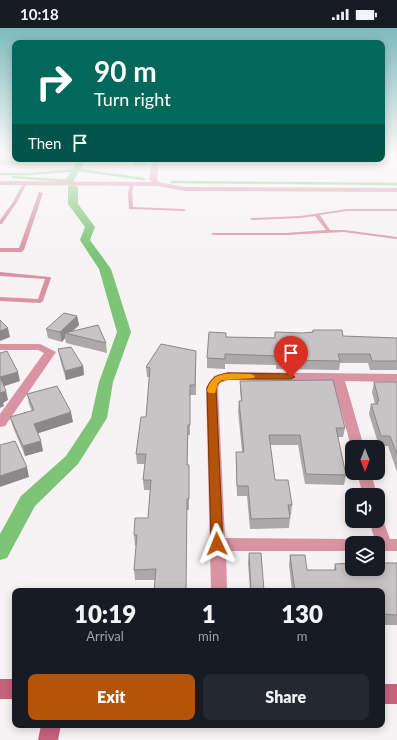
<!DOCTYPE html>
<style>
:root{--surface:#171b24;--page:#242831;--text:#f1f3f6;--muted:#9ea1a6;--accent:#b45309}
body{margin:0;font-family:Lato,sans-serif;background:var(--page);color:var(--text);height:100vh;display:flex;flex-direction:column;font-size:15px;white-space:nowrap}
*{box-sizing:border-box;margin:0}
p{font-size:13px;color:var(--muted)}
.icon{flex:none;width:22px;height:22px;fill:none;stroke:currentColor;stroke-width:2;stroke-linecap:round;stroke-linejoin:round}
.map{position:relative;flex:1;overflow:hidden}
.panel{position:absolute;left:12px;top:560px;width:373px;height:140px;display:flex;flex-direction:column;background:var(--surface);border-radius:8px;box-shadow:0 2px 10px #0003}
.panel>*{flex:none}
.banner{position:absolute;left:12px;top:12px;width:373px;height:122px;border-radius:8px;box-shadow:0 2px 10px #0003;background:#00695c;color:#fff;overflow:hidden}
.needle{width:26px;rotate:180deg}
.controls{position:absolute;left:345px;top:412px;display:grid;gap:8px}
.controls a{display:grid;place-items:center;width:40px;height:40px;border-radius:8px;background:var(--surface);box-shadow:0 2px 10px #0003;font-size:20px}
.pin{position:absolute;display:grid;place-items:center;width:34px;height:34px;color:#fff;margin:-41px -17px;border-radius:50% 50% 50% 0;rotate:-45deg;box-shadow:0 0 4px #0007}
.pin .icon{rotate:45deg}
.me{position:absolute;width:44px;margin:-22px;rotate:358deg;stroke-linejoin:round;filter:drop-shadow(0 0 3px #0008)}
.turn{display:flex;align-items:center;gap:14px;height:84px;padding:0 16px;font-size:18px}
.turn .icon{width:52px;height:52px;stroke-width:2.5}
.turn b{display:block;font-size:28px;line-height:34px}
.then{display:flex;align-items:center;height:38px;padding:0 16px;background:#0003;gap:8px;font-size:15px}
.eta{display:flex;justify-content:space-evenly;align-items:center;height:68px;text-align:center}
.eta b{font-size:24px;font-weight:800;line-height:28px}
.cta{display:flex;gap:8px;margin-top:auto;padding:8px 16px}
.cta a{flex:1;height:46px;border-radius:8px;background:var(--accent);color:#fff;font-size:16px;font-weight:800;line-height:46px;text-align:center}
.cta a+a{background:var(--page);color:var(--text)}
.status{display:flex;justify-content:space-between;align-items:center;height:28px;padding:0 20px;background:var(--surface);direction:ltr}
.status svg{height:11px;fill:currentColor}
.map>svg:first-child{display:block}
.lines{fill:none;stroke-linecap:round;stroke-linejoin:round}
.stream{stroke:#7dc477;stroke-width:2.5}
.canal{fill:#7dc477;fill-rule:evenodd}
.lane{fill:#d994a4;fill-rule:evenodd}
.street{fill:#d994a4;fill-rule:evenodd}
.secondary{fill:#c5637e;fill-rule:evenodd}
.wall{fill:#aca8a9}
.shaded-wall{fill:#8c8889}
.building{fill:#c8c3c4;stroke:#8c8889}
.route{fill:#b45309;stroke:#753606}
.slow{fill:#f59e0b}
</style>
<div class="status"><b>10:18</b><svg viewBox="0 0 49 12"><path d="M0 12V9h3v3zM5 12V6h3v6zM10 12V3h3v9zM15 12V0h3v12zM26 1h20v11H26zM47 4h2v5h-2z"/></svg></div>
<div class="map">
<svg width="397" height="712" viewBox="0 0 397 712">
<rect width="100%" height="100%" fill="#f7f2f3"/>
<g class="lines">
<g class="stream">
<polyline points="0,146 30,146 79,142 144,151"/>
<polyline points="13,149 69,153"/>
<polyline points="172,154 397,156"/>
</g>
<g class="canal">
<polygon points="79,131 87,131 72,155 66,155 65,153"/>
<polygon points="73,156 78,159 78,176 95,199 90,212 111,241 131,304 113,354 107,390 78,436 35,478 7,530 0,532 0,506 21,468 66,428 91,390 99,354 117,304 99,241 80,212 85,199 68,176 68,159"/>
</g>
<g class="lane">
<polygon points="24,154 27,155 17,174 2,196 0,196 0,192 13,174"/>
<polygon points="131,155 134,156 132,164 133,179 184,181 186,182 184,183 129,181 128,164"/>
<polygon points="39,164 43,165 24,222 21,224 0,224 0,220 19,220"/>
<polygon points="347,181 397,181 397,183 347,183 320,187 330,202 344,202 397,209 397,211 344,204 286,207 213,207 211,206 213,205 286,205 326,202 315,188 300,190 252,192 250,191 252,190 300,188"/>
<polygon points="0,244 50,249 51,250 43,273 40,275 0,273 0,269 38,271 45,251 0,248"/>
</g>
<g class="street">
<polygon points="115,131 121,131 119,135 117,136 114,134"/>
<polygon points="153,131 159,131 157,151 159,154 185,159 397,160 397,164 185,163 157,158 0,157 0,153 152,154 149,151"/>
<polygon points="0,316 40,316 56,324 5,398 0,399 0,386 44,325 38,322 0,322"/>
<polygon points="228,344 397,346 397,354 345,353 364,419 352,419 352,422 333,353 228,352 220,355 218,360 225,510 352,511 358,512 359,515 352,515 352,523 226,523 227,563 211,563 206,360 214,348"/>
<polygon points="357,445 371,445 377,467 363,467"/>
<polygon points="378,487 382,489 390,511 397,511 397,523 378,523 378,515 371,515 375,512 369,493 378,493"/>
</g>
<g class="secondary">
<rect x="0" y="651" width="15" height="20"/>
<rect x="382" y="656" width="15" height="20"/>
<polygon points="41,697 61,697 58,712 38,712"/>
</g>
</g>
<g class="wall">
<polygon points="0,126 23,131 19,137 0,137"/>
<polygon points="134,131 147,131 145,137 134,138"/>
<polygon points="77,288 79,297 72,304 106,315 107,325 66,315 65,310 62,314 48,310 46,301"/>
<polygon points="313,302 343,308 397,310 397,342 370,342 368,335 340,335 339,342 276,341 276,337 225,336 225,341 207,340 207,330 274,310 275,304 303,305 312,304"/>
<polygon points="58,321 83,338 84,347 66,352 60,331"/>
<polygon points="196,323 196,367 190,367 190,407 188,407 187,437 189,437 189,482 187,482 155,552 135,552 134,542 136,518 135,518 134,507 148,490 150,462 144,462 143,452 145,436 137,436 136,426 146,389 149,349 147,349 146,339"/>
<polygon points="240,353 345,400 343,409 338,409 346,447 344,457 305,456 298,417 270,417 275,452 292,477 291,487 290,487 290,490 289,500 250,501 247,468 237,468 236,434 236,424 242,424 238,383 239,373 241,373 240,363"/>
<polygon points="374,354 397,354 397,444 388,418 379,418 369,386 371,376 375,376 372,364"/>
<polygon points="27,366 73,394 38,405 43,423 25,428 13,399 10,389 32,383 29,376"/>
<polygon points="249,525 264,563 250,563 248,535"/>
<polygon points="290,527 307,542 334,542 335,536 397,535 397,597 382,597 382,563 292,563 289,537"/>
</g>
<g class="shaded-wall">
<polygon points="20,131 23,131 19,137 19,133"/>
<polygon points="77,288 79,297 69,306 65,305 65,310 62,314 60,304"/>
<polygon points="8,300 10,309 0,313 0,303"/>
<polygon points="83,338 84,347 66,352 65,343"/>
<polygon points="18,344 20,353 2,359 0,349"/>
<polygon points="6,363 8,372 3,375 4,378 0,380 0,365"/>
<polygon points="71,384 73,394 36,406 34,396"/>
<polygon points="188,397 188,407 187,448 187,437"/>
<polygon points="41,413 43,423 25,428 23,418"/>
<polygon points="27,439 29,449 0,459 0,448"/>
</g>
<g class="building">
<polygon points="0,126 15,126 15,131 20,131 19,133 0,133"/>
<polygon points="134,131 146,131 145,134 134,134"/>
<polygon points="64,285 77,288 60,304 46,301"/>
<polygon points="0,292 8,300 0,303"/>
<polygon points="98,297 106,315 65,305"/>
<polygon points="313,302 342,302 343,308 397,310 397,333 372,333 370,326 338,326 340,333 277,332 277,328 225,326 225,331 207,330 209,304 226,305 226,309 275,310 275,304 303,305 313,304"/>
<polygon points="161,316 196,323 195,357 190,357 190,397 188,397 187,437 189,437 189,471 187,471 186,563 154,563 156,541 134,542 137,507 134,507 135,490 148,490 151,452 143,452 146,426 136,426 141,389 146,389 150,340 146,339"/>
<polygon points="71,319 83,338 65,343 58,321"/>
<polygon points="7,323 18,344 0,349 0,325"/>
<polygon points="0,349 6,363 0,365 1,369 0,369"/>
<polygon points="333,352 345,400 336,400 346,447 306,446 300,407 269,407 275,452 288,452 292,477 288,477 290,490 251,491 248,458 237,458 236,424 244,424 239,373 242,373 240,353"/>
<polygon points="374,354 397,354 397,427 390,408 381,408 371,376 378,376 377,373 379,373"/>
<polygon points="57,358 71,384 34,396 41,413 23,418 10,389 34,382 27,366"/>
<polygon points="15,413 27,439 0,448 0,417"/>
<polygon points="249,525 261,525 264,563 251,563"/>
<polygon points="290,527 305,527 307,542 336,542 335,536 352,535 352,541 378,541 378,535 397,535 397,587 382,586 382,563 295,563"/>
</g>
<linearGradient id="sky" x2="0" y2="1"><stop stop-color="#7dbabb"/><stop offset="0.56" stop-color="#fbf9fa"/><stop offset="1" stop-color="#fbf9fa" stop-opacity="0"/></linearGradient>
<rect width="397" height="226" fill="url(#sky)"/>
<path class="route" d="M228,345L291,346L295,349L291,351H228C221,352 218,354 216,360L223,516L221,519L217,521L213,519L211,516L207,360C211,349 217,347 228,345Z"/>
<path class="slow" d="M251,346L255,348L254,350L222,352L218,355L215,365H209L207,363C212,341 232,346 251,346Z"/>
</svg>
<div class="controls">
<a><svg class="needle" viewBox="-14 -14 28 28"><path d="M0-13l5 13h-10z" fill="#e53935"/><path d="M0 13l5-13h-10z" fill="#9ea1a6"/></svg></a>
<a><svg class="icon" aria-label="sound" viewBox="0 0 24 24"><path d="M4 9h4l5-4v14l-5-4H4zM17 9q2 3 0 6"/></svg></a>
<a><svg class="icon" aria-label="layers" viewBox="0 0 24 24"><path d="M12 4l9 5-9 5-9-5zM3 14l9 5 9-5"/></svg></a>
</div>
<div class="pin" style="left:291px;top:349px;background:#d93025"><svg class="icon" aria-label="arrive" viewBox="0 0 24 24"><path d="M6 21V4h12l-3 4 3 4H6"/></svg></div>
<svg class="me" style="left:217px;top:516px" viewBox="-20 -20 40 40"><path d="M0-17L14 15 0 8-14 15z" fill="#b45309" stroke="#fff" stroke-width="4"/></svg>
<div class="banner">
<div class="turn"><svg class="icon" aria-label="right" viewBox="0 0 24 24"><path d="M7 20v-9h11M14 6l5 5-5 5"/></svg><div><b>90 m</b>Turn right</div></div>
<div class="then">Then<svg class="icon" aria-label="arrive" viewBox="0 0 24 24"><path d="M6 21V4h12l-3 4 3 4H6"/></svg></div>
</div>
<section class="panel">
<div class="eta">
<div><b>10:19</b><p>Arrival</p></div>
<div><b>1</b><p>min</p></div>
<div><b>130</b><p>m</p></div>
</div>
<div class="cta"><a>Exit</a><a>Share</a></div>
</section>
</div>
